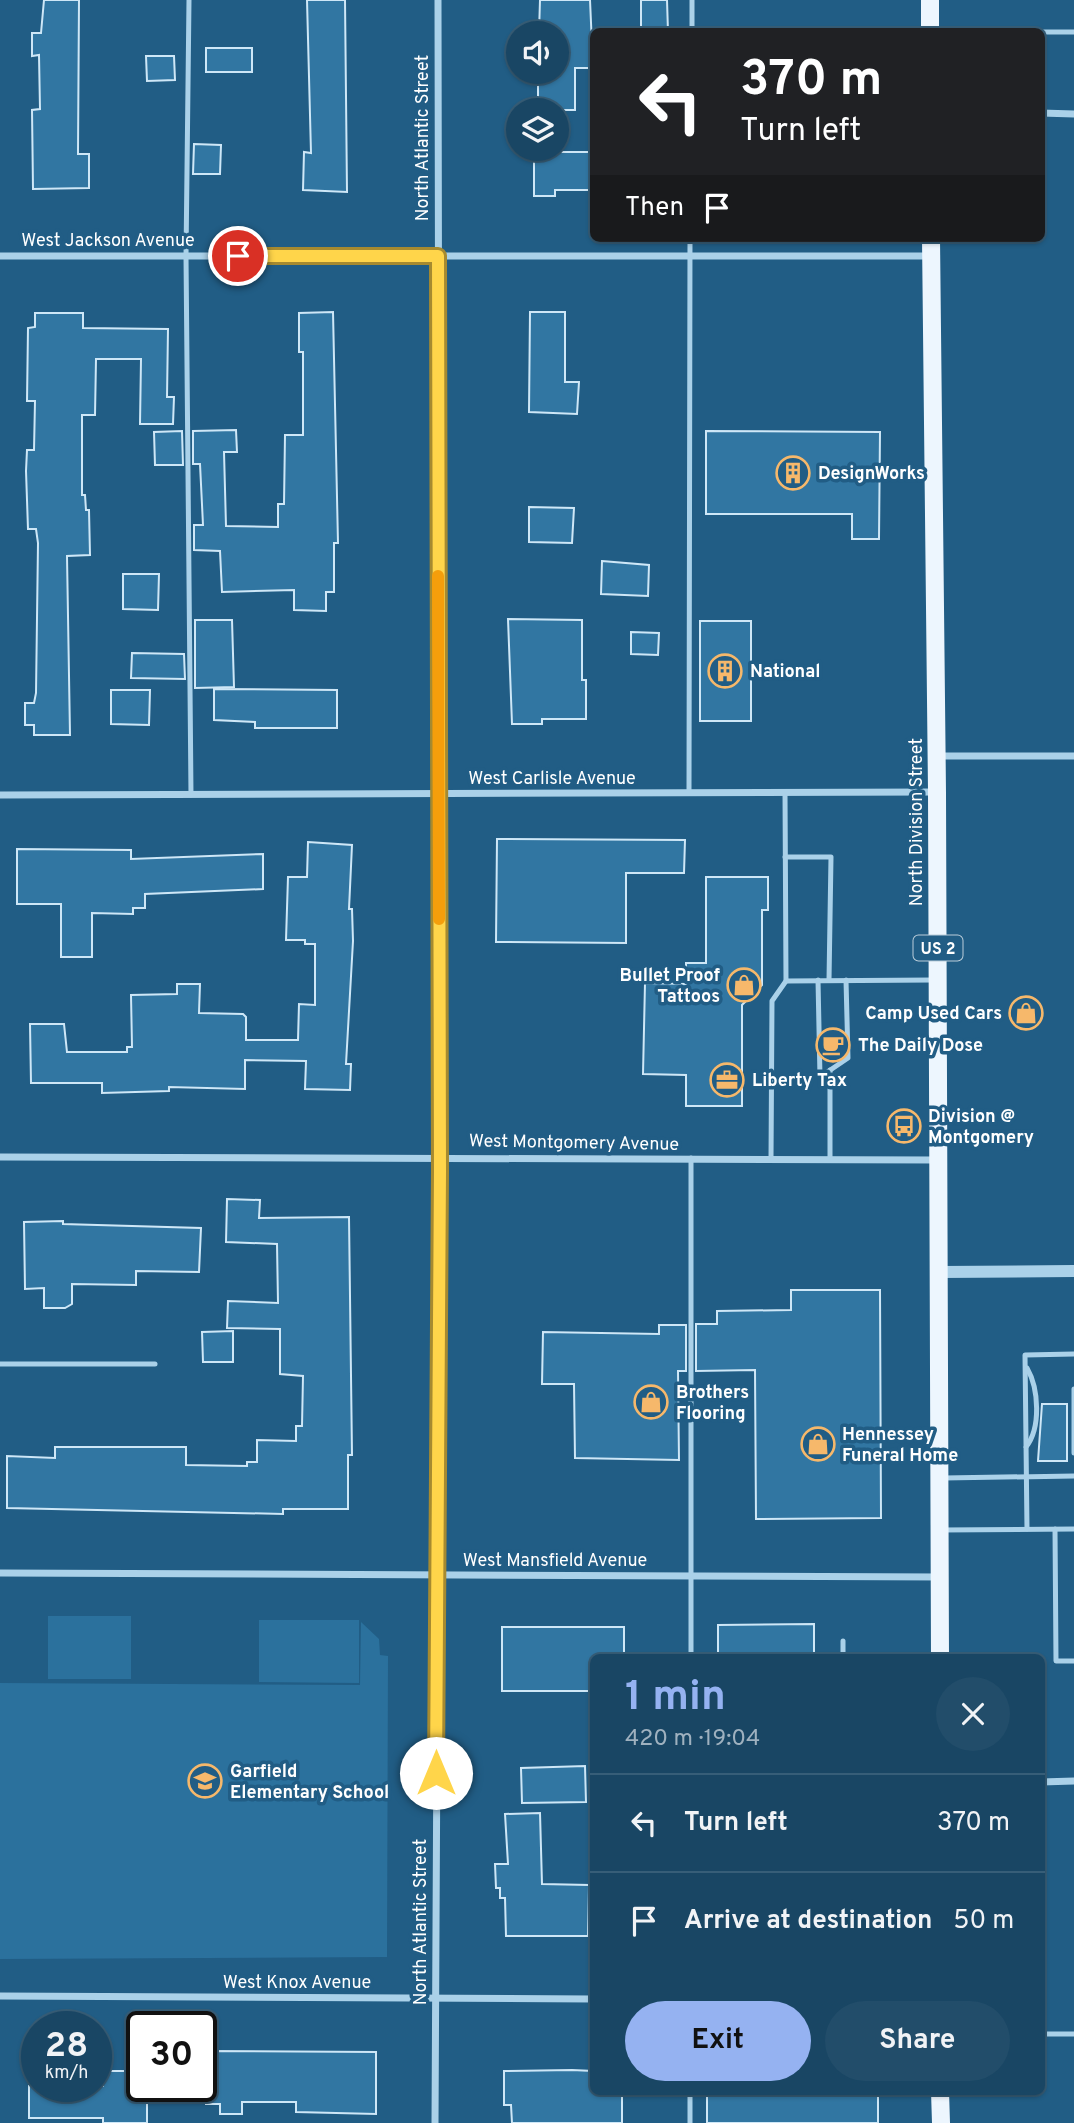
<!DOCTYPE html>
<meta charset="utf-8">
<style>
:root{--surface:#194664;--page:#224d6a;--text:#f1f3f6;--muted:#9fb1bf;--line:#375e78;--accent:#95b2f1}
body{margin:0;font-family:Overpass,sans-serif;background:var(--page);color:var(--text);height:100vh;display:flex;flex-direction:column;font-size:26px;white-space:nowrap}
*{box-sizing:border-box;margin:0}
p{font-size:23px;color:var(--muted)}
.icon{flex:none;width:38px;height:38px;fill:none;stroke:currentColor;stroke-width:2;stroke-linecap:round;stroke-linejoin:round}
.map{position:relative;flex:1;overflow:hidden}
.drawer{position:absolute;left:590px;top:1654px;width:455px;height:441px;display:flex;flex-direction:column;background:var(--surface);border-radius:10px;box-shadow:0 2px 5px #0004,0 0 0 2px var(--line)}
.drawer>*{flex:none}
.top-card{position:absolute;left:590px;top:28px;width:455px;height:214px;border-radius:10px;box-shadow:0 2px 5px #0004,0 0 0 2px var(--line);background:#202124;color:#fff;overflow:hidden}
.tools{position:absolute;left:506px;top:21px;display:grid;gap:14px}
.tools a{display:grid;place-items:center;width:63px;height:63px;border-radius:50%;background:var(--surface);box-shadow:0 2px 5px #0004,0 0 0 2px var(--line);font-size:35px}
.speed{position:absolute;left:21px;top:2011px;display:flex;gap:14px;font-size:35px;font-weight:700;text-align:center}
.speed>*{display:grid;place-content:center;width:91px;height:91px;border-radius:50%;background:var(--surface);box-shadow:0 2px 5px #0004,0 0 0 2px var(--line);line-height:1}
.speed small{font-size:18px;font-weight:400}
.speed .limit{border:4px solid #111;border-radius:10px;background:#fff;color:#111}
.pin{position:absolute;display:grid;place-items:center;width:60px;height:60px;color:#fff;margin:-30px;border:4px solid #fff;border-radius:50%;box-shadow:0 2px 7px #0007}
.me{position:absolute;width:77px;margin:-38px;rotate:0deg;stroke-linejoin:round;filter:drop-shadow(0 0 5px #0008)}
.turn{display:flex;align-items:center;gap:24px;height:147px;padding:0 35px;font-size:32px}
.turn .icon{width:91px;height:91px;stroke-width:2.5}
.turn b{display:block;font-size:49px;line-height:60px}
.then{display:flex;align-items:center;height:66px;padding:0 35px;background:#0003;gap:14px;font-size:26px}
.round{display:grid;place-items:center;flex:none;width:74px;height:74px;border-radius:37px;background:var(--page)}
.summary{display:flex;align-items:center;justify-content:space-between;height:119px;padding:0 35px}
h1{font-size:42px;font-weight:700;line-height:52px;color:var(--accent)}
.button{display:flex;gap:14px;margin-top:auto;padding:14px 35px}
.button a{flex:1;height:80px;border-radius:42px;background:var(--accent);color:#111;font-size:28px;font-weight:700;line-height:80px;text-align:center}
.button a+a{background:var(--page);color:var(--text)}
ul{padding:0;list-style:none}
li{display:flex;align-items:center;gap:21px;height:98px;padding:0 35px;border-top:2px solid var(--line)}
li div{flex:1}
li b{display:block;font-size:26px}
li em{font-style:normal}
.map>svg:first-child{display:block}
.green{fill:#2b719d}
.building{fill:#3176a2;stroke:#cee7f7;stroke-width:2}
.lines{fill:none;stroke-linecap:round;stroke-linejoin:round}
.service{stroke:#aad1e9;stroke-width:5}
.minor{stroke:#aad1e9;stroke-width:7}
.tertiary{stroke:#aad1e9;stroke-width:12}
.primary{stroke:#edf6fe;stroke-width:18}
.route-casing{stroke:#a68a30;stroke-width:18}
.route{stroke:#ffd54a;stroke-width:12}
.slow{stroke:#f59e0b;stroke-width:12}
.labels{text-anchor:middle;stroke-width:7;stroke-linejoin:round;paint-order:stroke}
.shield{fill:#215d85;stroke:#bcceda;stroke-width:2}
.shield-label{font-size:16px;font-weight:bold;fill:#fff}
.street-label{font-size:18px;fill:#fff;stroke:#215d85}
.poi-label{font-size:18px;font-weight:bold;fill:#fff;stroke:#215d85;text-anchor:start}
</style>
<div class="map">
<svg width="1074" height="2123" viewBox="0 0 1074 2123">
<rect width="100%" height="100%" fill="#215d85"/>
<g class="green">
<rect x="48" y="1616" width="83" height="63"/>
<polygon points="259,1620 359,1620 359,1683 259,1682"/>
<polygon points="361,1622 379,1639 380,1655 388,1656 387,1957 0,1959 0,1683 360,1685"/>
</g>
<g class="building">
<polygon points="44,0 79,0 78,154 89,154 89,188 33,189 32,110 40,109 39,55 32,56 32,33 41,33"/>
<polygon points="307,0 345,0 347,192 303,190 304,152 311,153"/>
<polygon points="540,0 590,0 593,68 575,68 575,110 538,110 538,72 556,72 556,33 539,33"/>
<polygon points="641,0 667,0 668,32 641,32"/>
<rect x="206" y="48" width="46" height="24"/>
<polygon points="146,56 174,56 175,80 147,81"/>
<polygon points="194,144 221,145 220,174 193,174"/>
<polygon points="534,152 593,152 592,190 555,190 555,196 534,196"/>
<polygon points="333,312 338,543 334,543 334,592 326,592 326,611 294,610 294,590 222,592 220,551 194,550 194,525 203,525 200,464 193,464 193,431 236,430 237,452 224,452 226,526 278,527 278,504 284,504 285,435 303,435 303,352 299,352 299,313"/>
<polygon points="530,312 565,312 565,382 579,382 577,414 529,412"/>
<polygon points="35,313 83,313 83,328 168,329 167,397 174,397 173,424 140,424 141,359 96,359 95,415 82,415 82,495 85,495 86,510 89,510 90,555 67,556 70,735 34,735 34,725 25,725 25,703 34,703 36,693 38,543 36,529 28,529 26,471 27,450 34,450 35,401 27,401 28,328 35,327"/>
<polygon points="182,431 183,465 155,465 154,432"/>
<polygon points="706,431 880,432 879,539 852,539 852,514 706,514"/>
<polygon points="529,507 574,508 572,543 529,542"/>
<polygon points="602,561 649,565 648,596 601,594"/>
<polygon points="123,574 159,574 158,610 123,609"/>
<polygon points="508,619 582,620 582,680 586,680 586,719 542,719 542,724 512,724"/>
<polygon points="195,620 232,620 234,687 195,688"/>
<rect x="700" y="621" width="51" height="100"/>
<polygon points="631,632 659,633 658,655 631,654"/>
<polygon points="132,653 184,654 185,679 131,678"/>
<polygon points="214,689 337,690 337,728 255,728 255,722 214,720"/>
<polygon points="111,690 150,690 149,725 111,724"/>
<polygon points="497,839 685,840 684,873 626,873 626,943 496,942"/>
<polygon points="308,842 352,845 349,909 352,909 353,941 346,1064 351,1064 350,1090 305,1089 306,1061 245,1060 245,1089 169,1087 169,1091 102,1093 102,1083 31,1083 30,1024 64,1024 67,1052 127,1052 127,1047 132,1047 131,995 177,994 177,984 200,984 199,1013 243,1014 246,1017 246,1040 298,1040 299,1004 315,1005 315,944 305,944 305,940 286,940 288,877 307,877"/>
<polygon points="17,849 131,850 131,859 263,854 263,889 145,894 145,908 133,908 133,914 92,913 92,957 61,957 61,904 17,904"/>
<polygon points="706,877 768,877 768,910 762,910 762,985 742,1005 742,1106 686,1106 686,1075 643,1074 645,983 686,984 686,963 706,963"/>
<polygon points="227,1199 260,1200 259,1218 349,1217 352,1455 348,1455 348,1509 283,1509 283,1514 7,1508 7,1456 55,1458 55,1447 186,1447 186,1465 247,1466 247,1462 257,1462 257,1440 296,1441 296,1426 302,1426 303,1376 280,1374 280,1329 227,1328 228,1301 278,1303 277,1244 226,1242"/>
<polygon points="63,1221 63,1224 201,1228 199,1272 136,1271 136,1285 72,1284 72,1304 65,1308 44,1308 44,1288 25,1289 24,1222"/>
<polygon points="791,1290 880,1290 881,1518 756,1519 755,1370 696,1371 696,1324 717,1324 717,1311 791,1310"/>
<polygon points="659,1325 686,1325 686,1371 678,1371 679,1460 575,1458 574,1384 542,1384 543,1332 659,1334"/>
<polygon points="233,1331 233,1362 203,1362 202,1332"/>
<polygon points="1042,1404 1067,1404 1067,1461 1038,1461"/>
<polygon points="814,1624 814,1657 718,1657 718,1625"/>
<polygon points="502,1627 624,1627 624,1657 593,1657 593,1691 502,1691"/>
<polygon points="585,1766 586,1802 522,1803 521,1768"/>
<polygon points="540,1813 542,1884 589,1885 588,1936 506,1936 505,1898 500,1898 500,1888 496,1888 495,1864 508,1864 505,1814"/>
<polygon points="206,2051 376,2052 376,2114 296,2112 296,2102 242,2102 242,2114 220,2114 220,2104 206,2104"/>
<polygon points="572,2070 593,2071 593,2091 622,2091 622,2123 512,2123 511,2105 504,2105 504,2071"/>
<polygon points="103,2071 142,2071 142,2086 147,2086 147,2123 103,2123 103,2118 29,2118 29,2086 103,2086"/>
<rect x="707" y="2091" width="171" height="32"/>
</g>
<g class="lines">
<g class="service">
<polyline points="189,0 186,256 191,795"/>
<polyline points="692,32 692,0"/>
<polyline points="1041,32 1074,32"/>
<polyline points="785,792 786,981 933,980"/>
<polyline points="689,793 690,238"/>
<polyline points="785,857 831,857 829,980"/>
<polyline points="818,980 820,1077 848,1058 846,980"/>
<polyline points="691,1158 691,1657"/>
<polyline points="771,1159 772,1001 786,981"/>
<polyline points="830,1159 830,1070"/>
<polyline points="0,1364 155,1364"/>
<polyline points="1074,1389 1074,1453"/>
<path d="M1026,1447C1041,1428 1039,1389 1027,1368"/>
<polyline points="944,1478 1074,1476"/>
<polyline points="1027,1529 1025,1355 1074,1354"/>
<polyline points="1055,1529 1056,1661 1074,1661"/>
<polyline points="941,1530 1074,1529"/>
<polyline points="843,1641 843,1657"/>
<polyline points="1041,2034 1074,2034"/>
<polyline points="690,2123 690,2091"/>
</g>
<g class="minor">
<polyline points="1041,113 1074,114"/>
<polyline points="0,256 930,256"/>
<polyline points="937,756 1074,756"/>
<polyline points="0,795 936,792"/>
<polyline points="0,1157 938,1160"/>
<polyline points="0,1573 941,1577"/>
<polyline points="1041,1782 1074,1781"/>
<polyline points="0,1996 593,1999"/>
<polyline points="435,2123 440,1156 438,0"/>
</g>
<polyline class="tertiary" points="940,1272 1074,1271"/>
<g class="primary">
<polyline points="930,32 930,0"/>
<polyline points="931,238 937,792 940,1657"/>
<polyline points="940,2091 941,2123"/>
</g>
</g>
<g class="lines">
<defs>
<polyline id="route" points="238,256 438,256 440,1171 436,1773"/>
</defs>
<use href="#route" class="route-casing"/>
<use href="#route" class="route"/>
<polyline class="slow" points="438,576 439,919"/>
</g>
<defs>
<symbol id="building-ring" viewBox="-11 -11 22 22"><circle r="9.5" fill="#215d85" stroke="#f6b86b" stroke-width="1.5"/><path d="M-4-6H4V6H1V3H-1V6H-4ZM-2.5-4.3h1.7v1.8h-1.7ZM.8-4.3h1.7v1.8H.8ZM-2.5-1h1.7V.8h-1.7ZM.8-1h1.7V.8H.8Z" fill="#f6b86b"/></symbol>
<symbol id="shop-ring" viewBox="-11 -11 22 22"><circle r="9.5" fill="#215d85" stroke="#f6b86b" stroke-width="1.5"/><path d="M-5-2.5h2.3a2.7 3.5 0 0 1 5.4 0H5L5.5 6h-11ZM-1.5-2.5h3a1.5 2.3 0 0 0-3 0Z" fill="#f6b86b"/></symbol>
<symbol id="cafe-ring" viewBox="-11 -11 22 22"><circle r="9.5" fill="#215d85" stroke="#f6b86b" stroke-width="1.5"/><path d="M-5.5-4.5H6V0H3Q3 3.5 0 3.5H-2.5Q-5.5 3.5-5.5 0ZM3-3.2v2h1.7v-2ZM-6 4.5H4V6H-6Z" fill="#f6b86b"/></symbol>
<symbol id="office-ring" viewBox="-11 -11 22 22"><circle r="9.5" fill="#215d85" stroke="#f6b86b" stroke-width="1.5"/><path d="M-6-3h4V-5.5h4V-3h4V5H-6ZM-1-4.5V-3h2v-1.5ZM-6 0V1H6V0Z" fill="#f6b86b"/></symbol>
<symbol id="bus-ring" viewBox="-11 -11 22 22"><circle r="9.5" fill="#215d85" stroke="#f6b86b" stroke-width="1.5"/><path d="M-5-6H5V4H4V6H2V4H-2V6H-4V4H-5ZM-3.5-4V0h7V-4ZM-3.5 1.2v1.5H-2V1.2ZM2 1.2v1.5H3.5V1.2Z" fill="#f6b86b"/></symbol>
<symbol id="school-ring" viewBox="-11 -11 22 22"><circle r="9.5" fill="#215d85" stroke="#f6b86b" stroke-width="1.5"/><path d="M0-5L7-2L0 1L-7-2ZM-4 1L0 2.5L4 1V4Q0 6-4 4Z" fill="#f6b86b"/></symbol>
</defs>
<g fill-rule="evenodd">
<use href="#building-ring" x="774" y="454" width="38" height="38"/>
<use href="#building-ring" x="706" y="652" width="38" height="38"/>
<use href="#shop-ring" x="725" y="966" width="38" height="38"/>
<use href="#shop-ring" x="1007" y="994" width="38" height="38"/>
<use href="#cafe-ring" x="814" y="1026" width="38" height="38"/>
<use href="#office-ring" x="708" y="1061" width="38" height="38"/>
<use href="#bus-ring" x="885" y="1107" width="38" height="38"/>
<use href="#shop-ring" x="632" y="1383" width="38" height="38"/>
<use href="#shop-ring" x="799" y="1425" width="38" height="38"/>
<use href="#school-ring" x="186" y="1762" width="38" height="38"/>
</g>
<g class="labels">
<rect class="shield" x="913.5" y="935.5" width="49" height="25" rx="5"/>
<g class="shield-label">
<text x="938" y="954">US 2</text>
</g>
<g class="street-label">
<text transform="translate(422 138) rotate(-90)" y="6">North Atlantic Street</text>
<text x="108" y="246">West Jackson Avenue</text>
<text x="552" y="784">West Carlisle Avenue</text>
<text transform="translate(916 822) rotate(-90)" y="6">North Division Street</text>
<text transform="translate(574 1142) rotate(1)" y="6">West Montgomery Avenue</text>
<text x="555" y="1566">West Mansfield Avenue</text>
<text transform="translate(420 1922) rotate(-90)" y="6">North Atlantic Street</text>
<text x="297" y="1988">West Knox Avenue</text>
</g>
<g class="poi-label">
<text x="818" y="479">DesignWorks</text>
<text x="750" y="677">National</text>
<text x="720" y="981" text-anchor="end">Bullet Proof<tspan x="720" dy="21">Tattoos</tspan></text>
<text x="1002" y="1019" text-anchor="end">Camp Used Cars</text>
<text x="858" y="1051">The Daily Dose</text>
<text x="752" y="1086">Liberty Tax</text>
<text x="928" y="1122">Division @<tspan x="928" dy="21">Montgomery</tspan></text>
<text x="676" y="1398">Brothers<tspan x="676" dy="21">Flooring</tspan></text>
<text x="842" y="1440">Hennessey<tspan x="842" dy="21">Funeral Home</tspan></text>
<text x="230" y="1777">Garfield<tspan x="230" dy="21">Elementary School</tspan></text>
</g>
</g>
</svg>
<div class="tools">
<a><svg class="icon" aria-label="sound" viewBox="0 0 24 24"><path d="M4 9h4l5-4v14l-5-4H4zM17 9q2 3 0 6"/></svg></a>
<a><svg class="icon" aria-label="layers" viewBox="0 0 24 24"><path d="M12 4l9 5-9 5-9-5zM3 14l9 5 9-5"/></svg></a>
</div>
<div class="speed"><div>28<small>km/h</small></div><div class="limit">30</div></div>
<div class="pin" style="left:238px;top:256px;background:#d93025"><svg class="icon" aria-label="arrive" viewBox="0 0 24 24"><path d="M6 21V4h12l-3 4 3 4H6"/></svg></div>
<svg class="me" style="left:436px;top:1773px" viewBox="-20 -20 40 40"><circle r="19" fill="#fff"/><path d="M0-13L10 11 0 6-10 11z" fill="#ffd54a"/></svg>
<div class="top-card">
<div class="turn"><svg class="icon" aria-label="left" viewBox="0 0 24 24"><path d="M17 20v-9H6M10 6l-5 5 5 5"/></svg><div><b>370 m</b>Turn left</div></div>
<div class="then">Then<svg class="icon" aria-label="arrive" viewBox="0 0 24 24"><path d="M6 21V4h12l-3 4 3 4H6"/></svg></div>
</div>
<section class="drawer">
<div class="summary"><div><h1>1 min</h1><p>420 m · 19:04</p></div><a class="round"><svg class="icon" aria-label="close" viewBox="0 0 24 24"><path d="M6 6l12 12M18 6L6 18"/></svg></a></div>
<ul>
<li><svg class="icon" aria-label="left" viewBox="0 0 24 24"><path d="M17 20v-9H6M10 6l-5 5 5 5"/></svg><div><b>Turn left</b></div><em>370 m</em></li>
<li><svg class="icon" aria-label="arrive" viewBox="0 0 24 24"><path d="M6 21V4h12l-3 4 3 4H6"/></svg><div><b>Arrive at destination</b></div><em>50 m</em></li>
</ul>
<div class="button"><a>Exit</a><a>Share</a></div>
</section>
</div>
